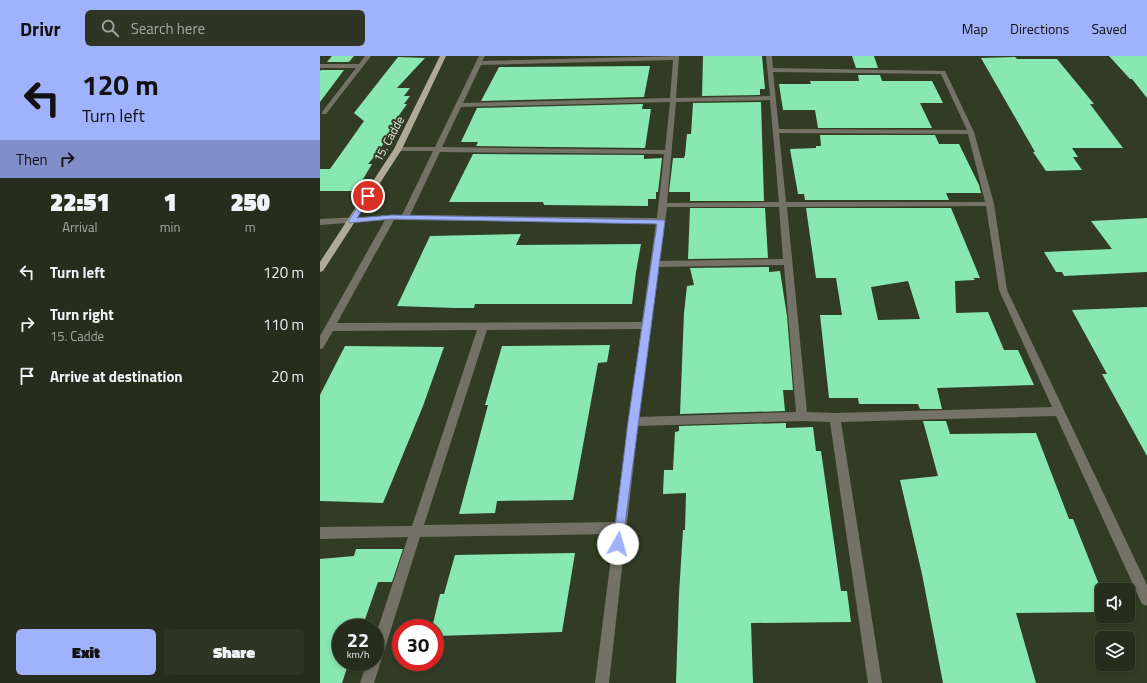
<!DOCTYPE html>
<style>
:root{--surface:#262d1c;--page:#2e3525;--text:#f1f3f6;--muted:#a4a8a3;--line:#42493b;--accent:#a1b2fd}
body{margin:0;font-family:"Titillium Web",sans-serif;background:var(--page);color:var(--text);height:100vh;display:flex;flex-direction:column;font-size:15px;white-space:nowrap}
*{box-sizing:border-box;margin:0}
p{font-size:13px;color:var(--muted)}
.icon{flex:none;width:22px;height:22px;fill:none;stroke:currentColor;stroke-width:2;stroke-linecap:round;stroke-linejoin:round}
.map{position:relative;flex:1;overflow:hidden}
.side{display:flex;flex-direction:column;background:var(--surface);width:320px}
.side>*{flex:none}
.hud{background:#a1b2fd;color:#111;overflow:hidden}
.controls{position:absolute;left:775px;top:527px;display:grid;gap:8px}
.controls a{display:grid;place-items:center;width:40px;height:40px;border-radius:6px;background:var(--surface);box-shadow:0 2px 6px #0003,0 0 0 1px var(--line);font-size:20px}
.speed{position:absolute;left:12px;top:563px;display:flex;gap:8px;font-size:20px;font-weight:700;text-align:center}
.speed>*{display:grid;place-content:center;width:52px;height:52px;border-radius:50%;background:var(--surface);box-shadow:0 2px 6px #0003,0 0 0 1px var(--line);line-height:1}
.speed small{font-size:10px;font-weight:400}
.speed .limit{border:6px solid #d22;background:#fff;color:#111}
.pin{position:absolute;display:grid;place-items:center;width:34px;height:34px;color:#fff;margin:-17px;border:2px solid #fff;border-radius:50%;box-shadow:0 1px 4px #0007}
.me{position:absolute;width:44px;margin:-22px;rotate:7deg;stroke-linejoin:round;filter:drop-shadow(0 0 3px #0008)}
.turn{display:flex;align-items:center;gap:14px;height:84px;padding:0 16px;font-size:18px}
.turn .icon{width:52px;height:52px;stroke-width:2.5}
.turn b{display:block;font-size:28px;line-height:34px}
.then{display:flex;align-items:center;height:38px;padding:0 16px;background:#0003;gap:8px;font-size:15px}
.eta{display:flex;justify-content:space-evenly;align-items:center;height:68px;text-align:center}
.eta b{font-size:24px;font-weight:800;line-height:28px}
.button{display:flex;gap:8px;margin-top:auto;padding:8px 16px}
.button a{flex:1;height:46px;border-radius:6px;background:var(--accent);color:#111;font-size:16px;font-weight:800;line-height:46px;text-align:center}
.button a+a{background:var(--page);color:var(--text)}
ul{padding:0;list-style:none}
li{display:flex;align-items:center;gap:12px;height:52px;padding:0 16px}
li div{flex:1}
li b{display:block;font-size:15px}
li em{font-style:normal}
header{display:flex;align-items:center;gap:24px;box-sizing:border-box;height:56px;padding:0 20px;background:var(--accent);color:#111}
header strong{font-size:19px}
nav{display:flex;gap:22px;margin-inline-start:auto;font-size:14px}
.search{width:280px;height:36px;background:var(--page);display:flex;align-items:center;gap:10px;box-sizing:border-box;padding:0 14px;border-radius:6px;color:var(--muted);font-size:15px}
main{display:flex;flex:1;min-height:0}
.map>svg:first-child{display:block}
.building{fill:#88e8af;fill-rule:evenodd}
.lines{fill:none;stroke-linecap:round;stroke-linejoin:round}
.minor{fill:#747266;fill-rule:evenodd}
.major{fill:#b0ab94;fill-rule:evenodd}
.route{fill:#a1b2fd;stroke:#6974a4}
.labels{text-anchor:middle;stroke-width:4;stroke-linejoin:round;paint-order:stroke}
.far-street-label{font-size:12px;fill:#e4eadc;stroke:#323c25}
</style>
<header>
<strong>Drivr</strong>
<div class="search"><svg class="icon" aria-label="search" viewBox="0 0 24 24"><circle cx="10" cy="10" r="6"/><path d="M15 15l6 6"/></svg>Search here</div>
<nav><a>Map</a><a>Directions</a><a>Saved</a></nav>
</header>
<main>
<section class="side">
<div class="hud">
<div class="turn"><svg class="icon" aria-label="left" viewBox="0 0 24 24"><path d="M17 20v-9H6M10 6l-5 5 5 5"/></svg><div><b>120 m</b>Turn left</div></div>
<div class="then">Then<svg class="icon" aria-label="right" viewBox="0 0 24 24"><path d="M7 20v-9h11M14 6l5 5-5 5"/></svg></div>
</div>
<div class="eta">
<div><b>22:51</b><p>Arrival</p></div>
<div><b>1</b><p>min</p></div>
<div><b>250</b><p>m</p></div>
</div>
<ul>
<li><svg class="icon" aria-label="left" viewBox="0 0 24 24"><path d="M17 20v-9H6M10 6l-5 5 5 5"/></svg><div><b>Turn left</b></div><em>120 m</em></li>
<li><svg class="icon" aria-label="right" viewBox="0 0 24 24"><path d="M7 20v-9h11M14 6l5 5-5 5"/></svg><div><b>Turn right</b><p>15. Cadde</p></div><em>110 m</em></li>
<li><svg class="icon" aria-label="arrive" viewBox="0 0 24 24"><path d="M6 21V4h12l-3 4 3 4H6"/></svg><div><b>Arrive at destination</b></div><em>20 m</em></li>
</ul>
<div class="button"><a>Exit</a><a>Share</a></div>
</section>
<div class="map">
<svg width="827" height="627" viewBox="0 0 827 627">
<rect width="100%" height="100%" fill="#323c25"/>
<g class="building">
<polygon points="12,0 34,0 29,6 7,6"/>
<polygon points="383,0 442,0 445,33 440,33 440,39 382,40"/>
<polygon points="532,0 554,0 558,12 536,12"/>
<polygon points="789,0 827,0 827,42 812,23 810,23"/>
<polygon points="78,1 105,2 77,32 90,32 84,40 90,40 84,48 87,48 77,62 80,62 58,96 48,108 52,108 36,135 0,135 0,113 10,113 44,65 34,57"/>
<polygon points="695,1 697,3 737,3 774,48 770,48 803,92 752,92 758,101 753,101 762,114 726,115 713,96 715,96 661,2"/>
<polygon points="330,10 324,41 161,45 179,11"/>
<polygon points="1,14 24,14 0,46 0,15"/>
<polygon points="538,19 560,19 562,25 612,25 623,47 600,47 612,72 498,72 495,54 463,54 459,28 491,28 490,25 539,25"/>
<polygon points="441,46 444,145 370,145 370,136 349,136 353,102 364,102 365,99 367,78 371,78 373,47"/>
<polygon points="323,48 322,53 331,53 325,92 156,90 158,86 141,86 157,52"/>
<polygon points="500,79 615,79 619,88 639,88 659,129 661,137 626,137 629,144 485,144 484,138 478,138 470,93 496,92 496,90 501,90"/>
<polygon points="153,98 324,99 324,103 342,102 338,136 336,136 336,143 328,143 328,150 224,149 223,146 129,146"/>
<polygon points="370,152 445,152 448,202 368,203"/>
<path d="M486,152H631L660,222H653L655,224L635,225L636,257L668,256L684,294H698L714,329L617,332L622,353H600L598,348H539L538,342H509L500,259H522L516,222H496ZM588,225L600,263L558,264L551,231Z"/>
<polygon points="827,162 827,216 744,220 742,216 736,216 724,196 792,193 771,165"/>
<polygon points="201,178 196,189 321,188 316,216 312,248 155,248 154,252 135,252 77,250 110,180"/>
<polygon points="449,211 449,216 460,215 467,260 473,334 463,334 465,355 360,358 364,257 367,230 374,229 370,212"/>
<polygon points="827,251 827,400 782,318 787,318 752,254"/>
<polygon points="290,289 287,306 278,307 253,444 177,445 175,457 139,458 168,349 165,349 182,290"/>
<polygon points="25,290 124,291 103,350 63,447 0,445 0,339"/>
<polygon points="603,365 626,365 630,378 716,377 749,463 753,463 782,536 782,556 696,557 716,627 623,627 602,518 580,424 618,420"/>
<polygon points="466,367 466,372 493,371 496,395 501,395 521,535 527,535 531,566 431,567 433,627 356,627 359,538 363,474 365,474 366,437 343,438 344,414 353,414 355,376 359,375 359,370"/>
<polygon points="36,493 83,493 72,526 58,526 42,572 21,572 21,606 29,606 22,627 0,627 0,503 34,500"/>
<polygon points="255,497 242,576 115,580 115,572 112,572 120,538 124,538 135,499"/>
</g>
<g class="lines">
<g class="minor">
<polygon points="45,0 51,0 6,58 2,58 2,56 36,12 0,12 0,8 39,8"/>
<path d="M159,0H165L162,5L359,0L356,42L450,40L446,0H452L453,12L625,15L654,76L674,148L687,234L827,529V550L822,548L736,360L521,366L562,627H548L510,366L482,365L318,370L289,627H275L294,478L100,481L54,627H40L47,606H55V581L88,481L0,483V471L92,470L157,274L13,275L3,292L0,293V280L65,164L0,169V163L82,159L113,95H78L74,93L78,91H115ZM353,4L350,42L143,47L161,9ZM453,16L621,18L647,74L459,73ZM450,44L459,146L347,147L356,46ZM350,46L345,94L122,91L141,51ZM459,77L648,78L665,146H466ZM120,96L344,98L337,162L90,159ZM666,150L679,234L732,351L515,357L487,356L467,151ZM347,151H459L463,203L340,205ZM74,164L336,167L322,266L17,267ZM464,209L476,356L319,361L339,211ZM321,273L295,466L104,469L167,274Z"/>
</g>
<polygon class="major" points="120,0 126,0 82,93 3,215 0,216 0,206 74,93"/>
</g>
<polygon class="route" points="48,137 51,140 37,162 72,159 344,164 345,165 302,491 298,493 294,491 293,488 308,366 337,168 72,163 29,167 29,164 46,138"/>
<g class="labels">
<g class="far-street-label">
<text transform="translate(69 83) rotate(-61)" y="4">15. Cadde</text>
</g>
</g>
</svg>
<div class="controls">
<a><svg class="icon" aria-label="sound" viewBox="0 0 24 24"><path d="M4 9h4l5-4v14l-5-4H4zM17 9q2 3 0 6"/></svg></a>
<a><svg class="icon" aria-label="layers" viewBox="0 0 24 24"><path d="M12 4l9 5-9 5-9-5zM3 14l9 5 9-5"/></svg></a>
</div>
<div class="speed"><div>22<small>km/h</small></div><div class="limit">30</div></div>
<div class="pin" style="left:48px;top:140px;background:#d93025"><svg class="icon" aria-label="arrive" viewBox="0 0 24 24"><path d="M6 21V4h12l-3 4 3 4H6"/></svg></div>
<svg class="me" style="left:298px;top:488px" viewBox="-20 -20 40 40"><circle r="19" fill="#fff"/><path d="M0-13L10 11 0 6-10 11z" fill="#a1b2fd"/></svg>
</div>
</main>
